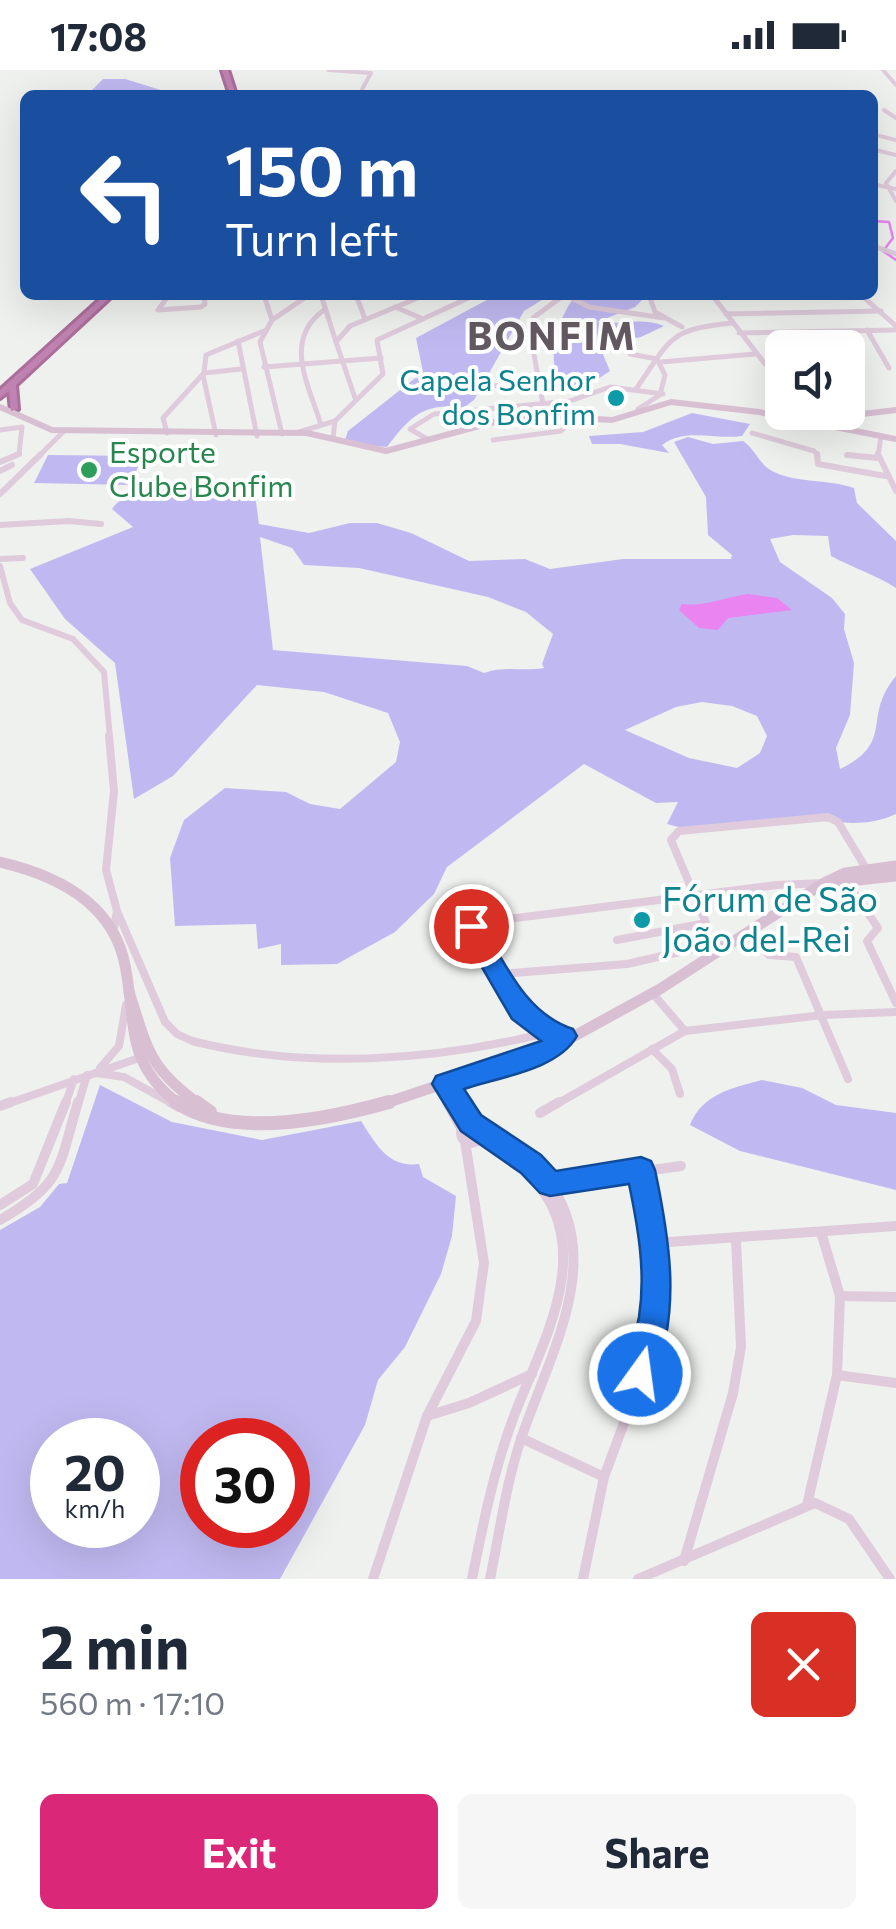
<!DOCTYPE html>
<meta charset="utf-8">
<style>
:root{--surface:#fff;--page:#f6f6f7;--text:#1f2937;--muted:#747a83;--accent:#db2777}
body{margin:0;font-family:Commissioner,sans-serif;background:var(--page);color:var(--text);height:100vh;display:flex;flex-direction:column;font-size:38px;white-space:nowrap}
*{box-sizing:border-box;margin:0}
p{font-size:32px;color:var(--muted)}
.icon{flex:none;width:55px;height:55px;fill:none;stroke:currentColor;stroke-width:2;stroke-linecap:round;stroke-linejoin:round}
.map{position:relative;height:1509px;overflow:hidden}
.details{display:flex;flex-direction:column;background:var(--surface);flex:1}
.details>*{flex:none}
.top-card{position:absolute;left:20px;top:20px;width:858px;height:210px;border-radius:15px;box-shadow:0 10px 40px #0002;background:#1a4fa0;color:#fff;overflow:hidden}
.controls{position:absolute;left:765px;top:260px;display:grid;gap:20px}
.controls a{display:grid;place-items:center;width:100px;height:100px;border-radius:15px;background:var(--surface);box-shadow:0 10px 40px #0002;font-size:50px}
.speed{position:absolute;left:30px;top:1348px;display:flex;gap:20px;font-size:50px;font-weight:700;text-align:center}
.speed>*{display:grid;place-content:center;width:130px;height:130px;border-radius:50%;background:var(--surface);box-shadow:0 10px 40px #0002;line-height:1}
.speed small{font-size:25px;font-weight:400}
.speed .limit{border:15px solid #d22;background:#fff;color:#111}
.pin{position:absolute;display:grid;place-items:center;width:85px;height:85px;color:#fff;margin:-42px;border:5px solid #fff;border-radius:50%;box-shadow:0 2px 10px #0007}
.me{position:absolute;width:110px;margin:-55px;rotate:14deg;stroke-linejoin:round;filter:drop-shadow(0 0 8px #0008)}
.turn{display:flex;align-items:center;gap:35px;height:210px;padding:0 40px;font-size:45px}
.turn .icon{width:130px;height:130px;stroke-width:2.5}
.turn b{display:block;font-size:70px;line-height:85px}
.round{display:grid;place-items:center;flex:none;width:105px;height:105px;border-radius:15px;background:var(--page)}
.headline{display:flex;align-items:center;justify-content:space-between;height:170px;padding:0 40px}
h1{font-size:60px;font-weight:700;line-height:75px}
.action{display:flex;gap:20px;margin-top:auto;padding:20px 40px}
.action a{flex:1;height:115px;border-radius:15px;background:var(--accent);color:#fff;font-size:40px;font-weight:700;line-height:115px;text-align:center}
.action a+a{background:var(--page);color:var(--text)}
.status{display:flex;justify-content:space-between;align-items:center;height:70px;padding:0 50px;background:var(--surface);direction:ltr}
.status svg{height:28px;fill:currentColor}
.map>svg:first-child{display:block}
.green{fill:#c0b9f1;fill-rule:evenodd}
.water{fill:#ea84f1}
.lines{fill:none;stroke-linecap:round;stroke-linejoin:round}
.stream{stroke:#ea84f1;stroke-width:2.5}
.highway-casing{stroke:#ac6e9c;stroke-width:6}
.street-far4{stroke:#dfcbdb;stroke-width:4}
.street-far3{stroke:#dfcbdb;stroke-width:5}
.street-far2{stroke:#dfcbdb;stroke-width:6}
.street-far1{stroke:#dfcbdb;stroke-width:8}
.street{stroke:#dfcbdb;stroke-width:10}
.secondary-far2{stroke:#d8bfd2;stroke-width:6}
.secondary-far1{stroke:#d8bfd2;stroke-width:11}
.secondary{stroke:#d8bfd2;stroke-width:14}
.highway{fill:#c083b1;fill-rule:evenodd}
.route{fill:#1a73e8;stroke:#114b97;stroke-width:2.5}
.culture-dot{fill:#0f9aa8;stroke:#fff;stroke-width:4}
.leisure-dot{fill:#2e9e5b;stroke:#fff;stroke-width:4}
.labels{text-anchor:middle;stroke-width:8;stroke-linejoin:round;paint-order:stroke}
.far-culture-label{font-size:30px;fill:#0d838f;stroke:#fff;text-anchor:end}
.far-leisure-label{font-size:30px;fill:#27864d;stroke:#fff;text-anchor:start}
.culture-label{font-size:35px;fill:#0d838f;stroke:#fff;text-anchor:start}
.far-district-label{font-size:38px;font-weight:bold;letter-spacing:2.5px;fill:#635a61;stroke:#fff}
</style>
<div class="status"><b>17:08</b><svg viewBox="0 0 49 12"><path d="M0 12V9h3v3zM5 12V6h3v6zM10 12V3h3v9zM15 12V0h3v12zM26 1h20v11H26zM47 4h2v5h-2z"/></svg></div>
<div class="map">
<svg width="896" height="1509" viewBox="0 0 896 1509">
<rect width="100%" height="100%" fill="#eff1ee"/>
<g class="green">
<polygon points="103,9 125,9 164,21 163,25 87,25"/>
<path d="M496,225H550L524,241L474,330L463,338C424,331 409,348 387,377L344,373L348,361L423,302L416,268Z"/>
<path d="M576,225H647L635,237L597,252C620,256 641,246 664,256L641,267L608,274L602,282L610,301L589,315L564,319C544,292 556,250 576,225Z"/>
<path d="M692,343L750,354L742,366C715,370 685,357 662,375L669,383L620,374H592L589,366L643,362Z"/>
<path d="M688,367L713,374L743,371C755,379 759,394 772,401C794,413 828,409 854,418L857,433L896,471V518C874,504 853,498 831,486L828,466L793,465L770,469L780,492L832,528L845,544L844,559L854,593L850,645L836,678L840,699C896,672 861,648 896,606V744C861,761 826,748 789,750C736,753 725,771 667,754L678,732L656,733L584,694L447,797L434,824L395,862L337,894L281,895V874L258,879L256,854L175,856L170,788L184,750L225,718L286,722L310,734L340,739L396,692L400,672L388,643L324,622L257,615L173,706L134,729L115,593L65,549L30,499L133,457L112,439C136,404 218,422 255,425L259,454L309,463L350,453H377L411,463L469,491L525,489L550,499L623,489H731L732,485L708,465L706,427L674,372ZM260,467L292,478L304,495L359,498L488,527L526,542L553,564L542,594L544,598C523,602 505,595 484,603L467,596L273,580ZM702,632L732,636L757,646L767,666L760,683L737,698L689,688L625,660L676,637Z"/>
<polygon points="48,385 142,386 131,415 34,413"/>
<path d="M762,1010L802,1018L836,1035L896,1043V1120L740,1081L690,1055C702,1024 732,1018 762,1010Z"/>
<path d="M100,1015L172,1052L262,1070L361,1051C376,1074 388,1098 419,1094L423,1107L456,1126L452,1166L441,1204L405,1277L378,1310L365,1355L280,1509H0V1160L40,1137L59,1114L67,1113ZM52,1370H138V1455H52ZM202,1370H288V1455H202Z"/>
</g>
<path class="water" d="M748,524L777,528L792,540L728,548L718,560L699,558L679,540L682,534C705,537 725,527 748,524Z"/>
<g class="lines">
<polyline class="stream" points="872,151 889,152 893,168 883,181 896,190"/>
<defs>
<g id="highway">
<polygon points="222,0 228,0 236,25 230,25"/>
<polygon points="105,225 113,225 16,315 18,339 11,341 9,321 0,328 0,320"/>
</g>
</defs>
<use href="#highway" class="highway-casing"/>
<g class="street-far4">
<polyline points="328,0 371,3 359,25"/>
<polyline points="883,0 896,15"/>
<polyline points="884,40 896,48"/>
<polyline points="872,64 896,70"/>
<polyline points="872,79 896,85"/>
<polyline points="896,101 886,113 896,131"/>
<polyline points="872,114 896,119"/>
<polyline points="873,154 875,169"/>
</g>
<g class="street-far3">
<polyline points="872,177 876,177 875,166"/>
<polyline points="876,177 896,184"/>
<polyline points="169,225 158,240 201,237 205,234 204,225"/>
<polyline points="264,225 272,250"/>
<polyline points="321,225 336,272"/>
<polyline points="356,225 365,249"/>
<polyline points="566,225 589,237 664,248"/>
<polyline points="649,225 655,242 682,257"/>
<polyline points="712,225 782,316"/>
<polyline points="861,225 896,256"/>
<polyline points="395,237 421,248"/>
<polyline points="726,244 881,241"/>
<polyline points="867,260 889,298"/>
<polyline points="815,262 824,278"/>
<polyline points="739,263 896,260"/>
<polyline points="238,271 257,366"/>
<polyline points="630,284 657,289 665,305 660,325 638,339"/>
<polyline points="661,292 755,284"/>
<polyline points="264,297 381,288"/>
<polyline points="204,303 206,285 264,261"/>
<polyline points="204,303 241,299"/>
<polyline points="203,305 216,365"/>
<polyline points="462,317 537,314"/>
<path d="M636,319C671,269 668,259 733,253"/>
<polyline points="355,328 336,272 350,256 425,225"/>
<polyline points="543,334 529,257 533,248 564,225"/>
<polyline points="335,351 383,304 377,270 475,225"/>
<path d="M321,355C309,315 282,270 324,240"/>
<polyline points="0,360 22,357 19,384 14,386"/>
<polyline points="299,362 335,351 333,368"/>
<polyline points="167,363 163,348 204,303"/>
<polyline points="752,363 814,381 818,386"/>
<polyline points="282,364 260,272 272,250 309,225"/>
<polyline points="427,369 410,359 434,344 570,331 610,317 663,324"/>
<polyline points="493,370 561,361 575,347"/>
<polyline points="847,385 858,386"/>
<polyline points="39,386 64,361"/>
<polyline points="878,386 881,366"/>
</g>
<g class="street-far2">
<polyline points="817,384 818,394 885,406"/>
<polyline points="878,384 896,421"/>
<polyline points="847,385 878,388"/>
<polyline points="0,392 19,384"/>
<polyline points="0,401 12,395"/>
<polyline points="0,424 41,384"/>
<polyline points="0,455 69,451 101,454"/>
<polyline points="0,489 23,488"/>
<polyline points="0,496 10,533 22,550 73,569 104,602 110,668"/>
</g>
<g class="street-far1">
<polyline points="109,666 114,721 106,800 117,841 114,858"/>
<polyline points="847,812 878,858 867,871 896,933"/>
<path d="M117,841L165,952L177,964L192,971C307,1000 432,991 546,963"/>
<path d="M471,856C495,899 513,950 564,966L561,971"/>
<polyline points="437,858 777,815 824,813"/>
<polyline points="746,864 769,885 796,887 848,1009"/>
<polyline points="617,870 706,853 671,770 679,761 828,747 838,752 867,800"/>
<polyline points="500,904 627,894 728,871"/>
<polyline points="654,925 685,961"/>
<polyline points="652,979 672,999 680,1024"/>
<polyline points="100,998 119,976 126,935"/>
<polyline points="96,1003 124,1007 175,1035"/>
<polyline points="446,1014 459,1035"/>
<polyline points="438,1016 448,1035"/>
<polyline points="4,1035 142,987"/>
<polyline points="65,1035 74,1009"/>
<polyline points="78,1035 87,1005"/>
<polyline points="555,1035 685,961 823,945 896,942"/>
</g>
<g class="street">
<polyline points="170,1032 179,1037"/>
<polyline points="447,1032 461,1058"/>
<polyline points="458,1032 471,1053"/>
<polyline points="0,1036 11,1032"/>
<polyline points="540,1043 559,1032"/>
<circle cx="471" cy="1063" r="10"/>
<path d="M481,1059C501,1073 527,1086 543,1105C610,1184 550,1283 522,1366C506,1412 500,1461 490,1509"/>
<polyline points="550,1114 681,1096"/>
<polyline points="0,1135 33,1114 66,1032"/>
<path d="M0,1150C64,1113 58,1099 78,1032"/>
<polyline points="655,1173 896,1156"/>
<polyline points="840,1226 896,1227"/>
<polyline points="837,1305 896,1313"/>
<polyline points="427,1346 469,1333 532,1304"/>
<polyline points="521,1368 604,1407"/>
<polyline points="807,1435 837,1305 840,1226 821,1162"/>
<polyline points="684,1491 733,1323 741,1277 736,1170"/>
<polyline points="373,1509 427,1346 476,1251 484,1193 465,1071"/>
<path d="M472,1509C483,1454 494,1399 514,1346C541,1275 598,1180 534,1110C519,1093 498,1081 479,1069"/>
<polyline points="583,1509 604,1407 634,1326 655,1245 655,1173 641,1100"/>
<polyline points="638,1509 815,1433 849,1449 890,1509"/>
</g>
<g class="secondary-far2">
<polyline points="0,337 52,360 307,363 386,381 498,351 547,346 612,350 671,332 759,342 896,369"/>
<polyline points="820,349 896,340"/>
</g>
<g class="secondary-far1">
<path d="M0,792C56,805 113,833 125,895C137,954 124,993 180,1035"/>
<polyline points="830,813 896,806"/>
<path d="M129,922C148,980 148,997 200,1035"/>
<polyline points="380,1035 558,975 660,919 824,813 845,803 896,796"/>
</g>
<g class="secondary">
<path d="M176,1032C232,1070 329,1049 389,1032"/>
<polyline points="196,1032 210,1042"/>
</g>
<use href="#highway" class="highway"/>
</g>
<path class="route" d="M471,847L479,850C505,892 524,943 573,959L577,966C558,1000 499,1007 464,1019L481,1045L541,1085L556,1101L641,1087L651,1091L655,1100C670,1171 682,1245 651,1315L640,1320L629,1315C619,1294 635,1269 639,1247C646,1202 638,1157 629,1114L550,1126L540,1123L521,1103L461,1061L432,1014L436,1006L541,971L512,949L458,856Z"/>
<g class="culture-dot">
<circle cx="616" cy="328" r="10"/>
<circle cx="642" cy="850" r="10"/>
</g>
<circle class="leisure-dot" cx="89" cy="400" r="10"/>
<g class="labels">
<g class="far-culture-label">
<text x="596" y="321">Capela Senhor<tspan x="596" dy="34">dos Bonfim</tspan></text>
</g>
<g class="far-leisure-label">
<text x="109" y="393">Esporte<tspan x="109" dy="34">Clube Bonfim</tspan></text>
</g>
<g class="culture-label">
<text x="662" y="842">Fórum de São<tspan x="662" dy="40">João del-Rei</tspan></text>
</g>
<g class="far-district-label">
<text x="552" y="280">BONFIM</text>
</g>
</g>
</svg>
<div class="controls">
<a><svg class="icon" aria-label="sound" viewBox="0 0 24 24"><path d="M4 9h4l5-4v14l-5-4H4zM17 9q2 3 0 6"/></svg></a>
</div>
<div class="speed"><div>20<small>km/h</small></div><div class="limit">30</div></div>
<div class="pin" style="left:471px;top:856px;background:#d93025"><svg class="icon" aria-label="arrive" viewBox="0 0 24 24"><path d="M6 21V4h12l-3 4 3 4H6"/></svg></div>
<svg class="me" style="left:640px;top:1304px" viewBox="-20 -20 40 40"><circle r="17" fill="#1a73e8" stroke="#fff" stroke-width="3"/><path d="M0-11L8 9 0 5-8 9z" fill="#fff"/></svg>
<div class="top-card">
<div class="turn"><svg class="icon" aria-label="left" viewBox="0 0 24 24"><path d="M17 20v-9H6M10 6l-5 5 5 5"/></svg><div><b>150 m</b>Turn left</div></div>
</div>
</div>
<section class="details">
<div class="headline"><div><h1>2 min</h1><p>560 m · 17:10</p></div><a class="round" style="background:#d93025;color:#fff"><svg class="icon" aria-label="close" viewBox="0 0 24 24"><path d="M6 6l12 12M18 6L6 18"/></svg></a></div>
<div class="action"><a>Exit</a><a>Share</a></div>
</section>
